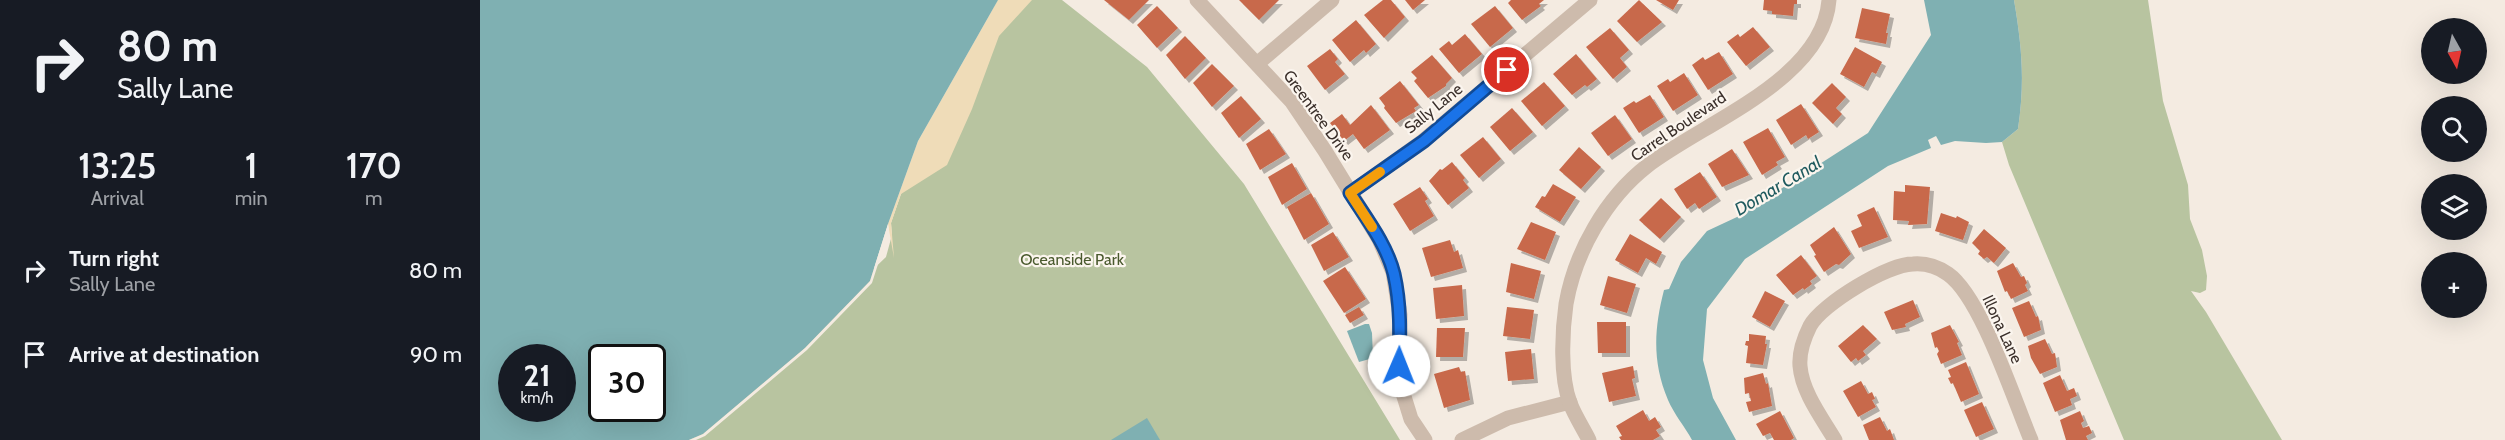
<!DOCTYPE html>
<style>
:root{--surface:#171b24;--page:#242831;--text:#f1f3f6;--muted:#9ea1a6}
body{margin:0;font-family:Cabin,sans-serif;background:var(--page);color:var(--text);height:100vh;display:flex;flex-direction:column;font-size:22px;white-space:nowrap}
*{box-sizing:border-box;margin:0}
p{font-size:20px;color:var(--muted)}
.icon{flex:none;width:33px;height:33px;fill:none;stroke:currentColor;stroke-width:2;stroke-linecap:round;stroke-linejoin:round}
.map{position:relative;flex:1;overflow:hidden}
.sheet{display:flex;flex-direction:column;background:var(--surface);width:480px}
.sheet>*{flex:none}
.guide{background:#171b24;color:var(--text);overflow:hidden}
.needle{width:39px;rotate:172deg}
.buttons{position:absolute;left:1941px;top:18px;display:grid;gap:12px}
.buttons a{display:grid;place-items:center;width:66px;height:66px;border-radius:50%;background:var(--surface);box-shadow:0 6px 24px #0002;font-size:30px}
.speed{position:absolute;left:18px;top:344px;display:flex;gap:12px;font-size:30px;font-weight:700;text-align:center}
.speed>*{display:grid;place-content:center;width:78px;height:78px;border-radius:50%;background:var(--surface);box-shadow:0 6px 24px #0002;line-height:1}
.speed small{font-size:15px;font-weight:400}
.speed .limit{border:3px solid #111;border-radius:9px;background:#fff;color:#111}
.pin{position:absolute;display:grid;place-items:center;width:51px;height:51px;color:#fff;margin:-26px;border:3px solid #fff;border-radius:50%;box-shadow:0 2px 6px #0007}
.me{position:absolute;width:66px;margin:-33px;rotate:1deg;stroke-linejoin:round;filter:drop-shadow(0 0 4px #0008)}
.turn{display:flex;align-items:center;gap:21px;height:126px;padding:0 18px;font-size:27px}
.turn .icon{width:78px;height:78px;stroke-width:2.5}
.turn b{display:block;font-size:42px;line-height:51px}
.eta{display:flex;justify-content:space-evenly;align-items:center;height:102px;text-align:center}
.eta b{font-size:36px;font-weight:600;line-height:42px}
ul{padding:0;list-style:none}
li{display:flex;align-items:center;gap:18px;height:84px;padding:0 18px}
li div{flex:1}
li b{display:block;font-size:22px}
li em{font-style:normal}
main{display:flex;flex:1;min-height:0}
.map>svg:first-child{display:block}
.green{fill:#b8c4a0}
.sand{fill:#efdcb8}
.water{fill:#7fb0b2;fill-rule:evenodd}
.pier{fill:#f4ebe1}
.building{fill:#c8694b;filter:url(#shadow)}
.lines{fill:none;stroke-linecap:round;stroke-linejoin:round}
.minor{stroke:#cdbbac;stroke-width:15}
.route-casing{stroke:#114b97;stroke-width:15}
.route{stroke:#1a73e8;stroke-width:10}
.slow{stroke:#f59e0b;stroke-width:10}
.labels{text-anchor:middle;stroke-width:4.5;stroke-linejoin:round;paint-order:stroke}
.street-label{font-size:16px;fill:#3b302b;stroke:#fbf5ee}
.park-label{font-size:16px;fill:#4a5a2e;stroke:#fbf5ee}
.water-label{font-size:18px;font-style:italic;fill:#1f5a5e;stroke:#fbf5ee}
</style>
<main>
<section class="sheet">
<div class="guide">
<div class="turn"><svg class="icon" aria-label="right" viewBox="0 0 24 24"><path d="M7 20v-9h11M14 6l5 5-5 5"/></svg><div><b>80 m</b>Sally Lane</div></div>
</div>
<div class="eta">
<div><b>13:25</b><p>Arrival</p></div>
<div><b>1</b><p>min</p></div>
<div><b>170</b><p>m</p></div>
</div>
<ul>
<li><svg class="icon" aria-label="right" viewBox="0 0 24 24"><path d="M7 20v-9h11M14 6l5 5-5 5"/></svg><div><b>Turn right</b><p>Sally Lane</p></div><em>80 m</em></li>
<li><svg class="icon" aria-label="arrive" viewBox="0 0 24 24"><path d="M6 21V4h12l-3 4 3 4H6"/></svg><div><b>Arrive at destination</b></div><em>90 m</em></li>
</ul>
</section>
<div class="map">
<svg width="2025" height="440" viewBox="0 0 2025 440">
<defs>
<filter id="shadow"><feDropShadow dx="4" dy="4" stdDeviation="0" flood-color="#0004"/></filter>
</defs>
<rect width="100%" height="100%" fill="#f4ebe1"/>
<g class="green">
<polygon points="518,0 582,0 667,67 764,184 920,440 209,440 223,433 406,257 412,235 411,223 421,194"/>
<path d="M1534,0H1668L1683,101L1708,185L1710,219L1722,250L1727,276L1726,290L1720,293L1711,291L1726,312L1802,440H1644L1529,165L1522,142L1538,129C1545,81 1542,47 1534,0Z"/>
</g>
<polygon class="sand" points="518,0 552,0 519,36 492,109 467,165 421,194 411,223 414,258 408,224 438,141"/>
<g class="water">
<path d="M0,0H518L438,141L408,224L390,281L325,348L223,434L209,440H0ZM32,357H82V408H32ZM122,357H172V408H122Z"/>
<path d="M1444,0H1534C1542,47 1545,81 1538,129L1522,142L1506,143L1475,141L1461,145L1456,136L1448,140L1451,148L1408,166L1265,259L1227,309L1223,360L1233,398L1256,440H1212C1205,427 1194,414 1188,400C1172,362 1174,329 1184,290L1189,289L1201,262L1227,231L1257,217L1388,133L1451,35Z"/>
<polygon points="885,324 889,324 892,333 893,358 879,362 867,331"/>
<polygon points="667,418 680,440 631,440"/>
</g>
<polygon class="pier" points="408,224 409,230 392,283 327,350 225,436 216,440 209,440 223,434 325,348 390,281"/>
<g class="building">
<polygon points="624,0 669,0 649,20"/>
<polygon points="759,0 799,0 779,20"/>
<polygon points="903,0 911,0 925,17 904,38 884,15"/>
<polygon points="925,0 945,0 933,10"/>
<polygon points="1031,0 1064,0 1059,4 1061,6 1042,20 1028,3"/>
<polygon points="1159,0 1182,22 1157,42 1137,21"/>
<polygon points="1176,0 1199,0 1193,10"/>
<polygon points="1284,0 1317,0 1317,4 1314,4 1313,16 1292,14 1292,11 1283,10"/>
<polygon points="677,6 698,28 677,48 657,25"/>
<polygon points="1015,6 1033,28 1010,47 991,24"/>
<polygon points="1382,8 1410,14 1406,33 1408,33 1406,44 1375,38"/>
<polygon points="876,20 896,44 886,53 884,50 870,62 852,40"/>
<polygon points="1273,27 1290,47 1266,66 1247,42 1258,34 1260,37"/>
<polygon points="1130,28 1149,50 1140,58 1147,67 1133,79 1106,47"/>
<polygon points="985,34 1002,54 979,73 959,49 969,41 972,45"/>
<polygon points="705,36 726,58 705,79 686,55"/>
<polygon points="1375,47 1402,62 1396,74 1392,72 1384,87 1360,74"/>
<polygon points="850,49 858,59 855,62 865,74 845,90 827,66"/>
<polygon points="1239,52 1253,74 1228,90 1212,65 1223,57 1225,60"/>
<polygon points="1096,54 1117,79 1107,87 1105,85 1092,95 1073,74"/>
<polygon points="952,55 972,78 966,84 966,86 948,98 934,81 937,78 931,72"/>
<polygon points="732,64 754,86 732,107 713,83"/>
<polygon points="1204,73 1218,95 1193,111 1177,86 1188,79 1190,82"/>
<polygon points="920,81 939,105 934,108 936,111 916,123 904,108 905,106 899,98"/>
<polygon points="1064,82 1085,106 1062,126 1041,101"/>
<polygon points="1352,83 1366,97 1356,108 1362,114 1353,124 1332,103"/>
<polygon points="1170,95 1184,117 1159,133 1143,108 1154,101 1156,103"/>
<polygon points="761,96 781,119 759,138 741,113"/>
<polygon points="1321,104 1339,132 1328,139 1326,135 1311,145 1296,120"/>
<polygon points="891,105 910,130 884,149 873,134 864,141 850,123 862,114 870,125"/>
<polygon points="1032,108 1053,132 1030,151 1010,127"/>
<polygon points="1135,115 1152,139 1128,156 1111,133"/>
<polygon points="1288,128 1305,157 1296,162 1298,165 1282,175 1263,142"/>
<polygon points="789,129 806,154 780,170 766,144"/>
<polygon points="1003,137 1021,159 999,178 980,155"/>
<polygon points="1099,147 1121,167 1101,189 1079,170"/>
<polygon points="1252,149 1269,175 1242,187 1228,164"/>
<polygon points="972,162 985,178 983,180 989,188 968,205 949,181 960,169 962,170"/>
<polygon points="812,163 827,189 802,205 788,177"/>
<polygon points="1220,172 1237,197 1219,209 1215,203 1207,209 1194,189"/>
<polygon points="1073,184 1096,197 1080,222 1055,207 1062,196 1065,197"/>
<polygon points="1425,185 1450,187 1447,224 1428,225 1429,221 1413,220 1414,191 1425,192"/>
<polygon points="940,187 948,199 945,201 954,216 930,231 913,204"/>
<polygon points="831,193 849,224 824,240 807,207"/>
<polygon points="1181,198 1201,217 1180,239 1159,220"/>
<polygon points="1394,207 1408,237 1379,248 1371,231 1382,226 1377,215"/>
<polygon points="1461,213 1476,218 1477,216 1489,222 1483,240 1455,231"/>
<polygon points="1051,222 1076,232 1065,260 1037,249"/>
<polygon points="1354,227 1371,254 1359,265 1356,264 1344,272 1334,256 1336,255 1330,245"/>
<polygon points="1504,229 1526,248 1514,263 1507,257 1504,259 1498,254 1500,251 1492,243"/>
<polygon points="853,232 869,257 844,271 831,245"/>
<polygon points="1150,234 1182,252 1176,264 1166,258 1158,273 1135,260"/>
<polygon points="970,240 974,252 978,250 983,268 951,277 942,248"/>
<polygon points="1321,255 1337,276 1330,281 1332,284 1324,290 1323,288 1313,295 1296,275"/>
<polygon points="1031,263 1061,271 1054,299 1026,292"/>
<polygon points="1533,263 1541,277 1544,276 1547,283 1545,285 1548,291 1531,299 1527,291 1525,292 1517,271"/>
<polygon points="865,267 886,299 864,313 843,281"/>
<polygon points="1128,276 1156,284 1147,313 1120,305"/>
<polygon points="982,285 984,316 956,319 953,288"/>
<polygon points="1285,291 1305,301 1290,327 1272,317"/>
<polygon points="1433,300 1440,317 1425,324 1426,327 1412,330 1404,312"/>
<polygon points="1549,301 1556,317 1558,316 1561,330 1544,337 1532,308"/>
<polygon points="879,307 884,315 870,323 865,315"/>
<polygon points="1027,307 1054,310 1050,339 1023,336"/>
<polygon points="1117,322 1146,322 1146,353 1118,353"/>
<polygon points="1383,325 1397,339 1383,351 1386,355 1378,361 1376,358 1371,362 1358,346"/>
<polygon points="1470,325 1479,342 1477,343 1482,355 1461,364 1457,354 1459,351 1457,347 1455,348 1451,333"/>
<polygon points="957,328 985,328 983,357 956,357"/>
<polygon points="1269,334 1286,336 1285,344 1287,344 1283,365 1266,363 1268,346 1265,345 1266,341 1269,341"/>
<polygon points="1565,339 1572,354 1575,353 1577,367 1560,374 1551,358 1548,346"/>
<polygon points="1051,349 1054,379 1028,381 1025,352"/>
<polygon points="1486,362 1499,394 1481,402 1473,383 1471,384 1468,378 1471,377 1468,370"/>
<polygon points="1153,366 1155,378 1152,379 1156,396 1129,402 1122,373"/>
<polygon points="979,367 981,372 985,371 990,400 964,408 954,374"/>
<polygon points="1283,373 1286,384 1288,383 1292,406 1269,412 1266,402 1271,401 1269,393 1265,394 1264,378"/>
<polygon points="1580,375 1587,391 1594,388 1597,396 1590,399 1592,405 1575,412 1563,383"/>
<polygon points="1381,381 1388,394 1392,392 1395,399 1392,400 1396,407 1378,417 1363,391"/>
<polygon points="1502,402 1514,429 1496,437 1484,410"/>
<polygon points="1163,410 1169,421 1175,417 1181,427 1176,430 1180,436 1173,440 1141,440 1139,437 1142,436 1136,426"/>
<polygon points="1300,411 1314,438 1311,440 1294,440 1290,433 1283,436 1276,424"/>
<polygon points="1600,411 1604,421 1601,423 1603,428 1609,426 1612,433 1606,436 1608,440 1586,440 1580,420"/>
<polygon points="1400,417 1407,431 1410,429 1414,440 1389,440 1383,425"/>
</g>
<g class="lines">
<g class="minor">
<polyline points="717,0 812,102 845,151 899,239 913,272 920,315 919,366 922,390 931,419 945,440"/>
<polyline points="778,63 852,0"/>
<polyline points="870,193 943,141 1110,0"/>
<polyline points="982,440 1028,418 1090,402"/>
<path d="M1109,440C1103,428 1095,416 1090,403C1080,376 1082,332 1086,304C1095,252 1126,198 1167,166C1224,122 1343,80 1349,0"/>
<path d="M1355,440C1342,418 1322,392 1320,366C1319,353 1324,338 1330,326C1342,304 1408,264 1433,264C1445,263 1458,267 1468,274C1501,297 1534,400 1551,440"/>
</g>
</g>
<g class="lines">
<defs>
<path id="route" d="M919,366C920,335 921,305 914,274C907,245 886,218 870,193L944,141L1027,70"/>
</defs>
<use href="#route" class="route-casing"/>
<use href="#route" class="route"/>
<polyline class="slow" points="892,227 870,193 900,172"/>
</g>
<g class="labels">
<g class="street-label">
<text transform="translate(953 108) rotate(-39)" y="6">Sally Lane</text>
<text transform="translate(839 115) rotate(54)" y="6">Greentree Drive</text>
<text transform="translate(1198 126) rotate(-34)" y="6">Carrel Boulevard</text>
<text transform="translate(1523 329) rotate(65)" y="6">Illona Lane</text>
</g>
<g class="park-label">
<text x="592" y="265">Oceanside Park</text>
</g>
<g class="water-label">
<text transform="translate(1298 186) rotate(-31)" y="6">Domar Canal</text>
</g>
</g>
</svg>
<div class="buttons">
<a><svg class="needle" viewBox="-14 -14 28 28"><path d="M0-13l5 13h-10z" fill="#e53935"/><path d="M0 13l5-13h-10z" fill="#9ea1a6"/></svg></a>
<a><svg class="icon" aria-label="search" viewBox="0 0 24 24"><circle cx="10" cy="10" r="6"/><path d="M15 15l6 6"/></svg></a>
<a><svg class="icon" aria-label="layers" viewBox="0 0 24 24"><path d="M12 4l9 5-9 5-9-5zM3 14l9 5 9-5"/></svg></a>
<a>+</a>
</div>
<div class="speed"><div>21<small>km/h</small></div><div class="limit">30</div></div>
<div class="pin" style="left:1027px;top:70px;background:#d93025"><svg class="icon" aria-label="arrive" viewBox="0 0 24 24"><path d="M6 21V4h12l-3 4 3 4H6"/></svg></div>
<svg class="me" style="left:919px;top:366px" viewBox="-20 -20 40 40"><circle r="19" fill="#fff"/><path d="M0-13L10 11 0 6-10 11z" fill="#1a73e8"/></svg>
</div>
</main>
